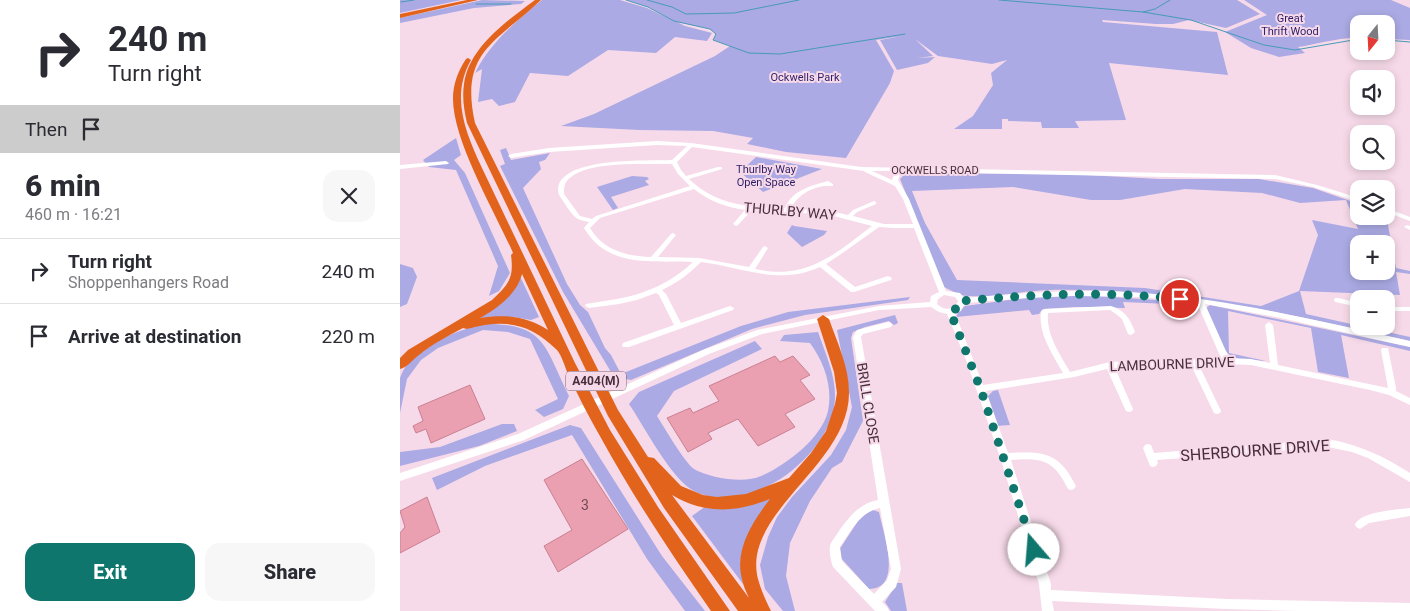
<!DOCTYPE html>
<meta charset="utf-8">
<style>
:root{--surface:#fff;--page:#f7f7f7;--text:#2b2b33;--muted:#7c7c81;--line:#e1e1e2;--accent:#0f766e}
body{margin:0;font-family:Roboto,sans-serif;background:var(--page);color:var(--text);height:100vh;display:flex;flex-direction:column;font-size:19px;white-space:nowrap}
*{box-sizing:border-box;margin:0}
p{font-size:16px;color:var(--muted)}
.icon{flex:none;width:28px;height:28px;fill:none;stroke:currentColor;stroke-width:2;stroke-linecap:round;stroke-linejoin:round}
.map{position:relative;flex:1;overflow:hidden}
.details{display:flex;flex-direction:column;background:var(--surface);width:400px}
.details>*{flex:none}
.banner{background:#fff;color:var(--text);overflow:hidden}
.needle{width:32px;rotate:198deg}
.buttons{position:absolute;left:950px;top:15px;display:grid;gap:10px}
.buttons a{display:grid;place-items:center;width:45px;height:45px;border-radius:10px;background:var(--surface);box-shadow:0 2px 8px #0003;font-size:25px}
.pin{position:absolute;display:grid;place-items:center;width:42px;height:42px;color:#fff;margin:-21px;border:2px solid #fff;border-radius:50%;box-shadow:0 1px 5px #0007}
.me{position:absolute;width:55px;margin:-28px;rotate:342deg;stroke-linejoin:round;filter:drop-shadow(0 0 4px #0008)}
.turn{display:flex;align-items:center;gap:18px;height:105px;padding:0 25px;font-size:22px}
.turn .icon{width:65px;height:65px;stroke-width:2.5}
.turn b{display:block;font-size:35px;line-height:42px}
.then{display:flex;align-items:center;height:48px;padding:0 25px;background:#0003;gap:10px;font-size:19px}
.round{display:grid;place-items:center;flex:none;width:52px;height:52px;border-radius:15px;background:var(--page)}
.head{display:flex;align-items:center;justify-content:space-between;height:85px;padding:0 25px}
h1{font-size:30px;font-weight:800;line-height:38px}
.button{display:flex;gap:10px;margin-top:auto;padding:10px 25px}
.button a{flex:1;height:58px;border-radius:15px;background:var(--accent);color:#fff;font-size:20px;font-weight:800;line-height:58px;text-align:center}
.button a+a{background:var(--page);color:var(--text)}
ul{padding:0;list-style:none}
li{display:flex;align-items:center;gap:15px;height:65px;padding:0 25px;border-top:1px solid var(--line)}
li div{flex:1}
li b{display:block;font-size:19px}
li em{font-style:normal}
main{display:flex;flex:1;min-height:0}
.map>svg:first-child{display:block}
.green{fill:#abaae4;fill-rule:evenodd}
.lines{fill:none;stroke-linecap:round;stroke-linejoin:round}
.stream{stroke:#489ab8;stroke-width:1}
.building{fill:#eba0b1;stroke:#ca8091}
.minor{fill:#fff;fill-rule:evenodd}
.highway{fill:#e2641c;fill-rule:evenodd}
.route{stroke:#0f766e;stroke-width:9;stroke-dasharray:0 16.2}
.labels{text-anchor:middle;stroke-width:4;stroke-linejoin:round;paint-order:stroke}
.far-park-label{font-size:11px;fill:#2b1e66;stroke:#f7dae9}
.far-street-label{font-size:11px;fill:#482d3c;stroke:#f7dae9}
.shield{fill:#f7dae9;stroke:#7c6170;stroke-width:1}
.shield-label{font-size:12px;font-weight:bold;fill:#482d3c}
.street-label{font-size:14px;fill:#482d3c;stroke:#f7dae9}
.near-number-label{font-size:14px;fill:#714a59}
.near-street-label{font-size:16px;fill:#482d3c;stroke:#f7dae9}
</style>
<main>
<section class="details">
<div class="banner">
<div class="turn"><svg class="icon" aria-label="right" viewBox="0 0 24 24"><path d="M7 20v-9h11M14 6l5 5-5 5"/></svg><div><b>240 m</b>Turn right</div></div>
<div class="then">Then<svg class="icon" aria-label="arrive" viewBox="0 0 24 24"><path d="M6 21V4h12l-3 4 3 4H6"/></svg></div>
</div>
<div class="head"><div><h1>6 min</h1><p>460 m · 16:21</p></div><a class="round"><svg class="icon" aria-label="close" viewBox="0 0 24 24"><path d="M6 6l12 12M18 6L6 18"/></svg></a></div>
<ul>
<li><svg class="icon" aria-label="right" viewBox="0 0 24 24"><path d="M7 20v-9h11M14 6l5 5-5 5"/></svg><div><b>Turn right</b><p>Shoppenhangers Road</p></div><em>240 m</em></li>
<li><svg class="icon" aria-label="arrive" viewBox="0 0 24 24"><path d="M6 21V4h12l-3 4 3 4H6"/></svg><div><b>Arrive at destination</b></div><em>220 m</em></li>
</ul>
<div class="button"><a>Exit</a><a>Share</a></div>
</section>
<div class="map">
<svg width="1010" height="611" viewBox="0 0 1010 611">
<rect width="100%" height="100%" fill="#f7dae9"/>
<g class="green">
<polygon points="0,0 61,0 0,13"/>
<polygon points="82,0 125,1 121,4 74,8 0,23 0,18"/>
<path d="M142,0H220L247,8L272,20L248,7L226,0H837L860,14L826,28L789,20L773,24H756L702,20L703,22L817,32L828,75L709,63L726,120L675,121L679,128H642L641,122L608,121V119H602V129H554L573,116L593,85L591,73L607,60L592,64L538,56L515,39L533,56L517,58L535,57L528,63L497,70L480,40L502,36L476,40L494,71L490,83L446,158L386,152L347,144L353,138L313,131L239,130L161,126L194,114L315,56L330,46L313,40L316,34L310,29L277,22L285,26L312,33L307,41L275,37L256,53L208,50L168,76L130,73L115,102L99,106L92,99L78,102L82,69L75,73C91,42 115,22 142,0Z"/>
<path d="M844,0H991L1010,8V40L986,39V24H959V38C940,37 917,44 898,47L905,53L879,57L851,48L825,32L867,15Z"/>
<polygon points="56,138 61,155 54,160 65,173 110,273 99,291 89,296 98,266 56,170 29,167 23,160"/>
<polygon points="106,148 111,160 150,153 145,160 139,162 141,169 123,188 167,284 180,305 188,312 205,348 211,355 221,374 341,326 388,312 510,297 508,300 405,315 352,329 231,380 214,377 163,292 100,166 105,164 100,150"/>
<polygon points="356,157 422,169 363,192 340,172"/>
<path d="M518,173L667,174L760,179H859L913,188L959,204V216H986V214L996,268L1010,271V274L996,272L1000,295L900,291L906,314L1010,337V341C890,314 771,287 648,290C622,291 594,298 568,296C560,296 552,291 544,287L500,179L504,175ZM613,187L691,200H720L785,189L862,193L900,203L946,200L958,229L912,220L918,235L899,291L861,306L745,288L557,280L525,223L512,191ZM959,244H986V271H959Z"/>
<polygon points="232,176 247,177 249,179 245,181 249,185 211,197 218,208 213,210 197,187"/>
<polygon points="392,225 394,226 427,231 424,235 402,247 387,233"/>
<polygon points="0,264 13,268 17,277 7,304 0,307"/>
<polygon points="120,276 139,317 131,320 113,317 78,320"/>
<polygon points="684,295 785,302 790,305 723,302 725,308 675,307 643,309 639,314 632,315 629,310 556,317 559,311 565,306 631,297"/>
<path d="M810,305L1010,347V351L941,335L949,378L918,372L911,328L828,311L829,353L866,361C856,360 844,361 835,358C821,354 812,321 806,308Z"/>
<polygon points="495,315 498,323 494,325 489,321 465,327 453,332 451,338 463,421 442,462 432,468 410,501 390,543 386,576 395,611 383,611 365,589 360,565 368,537 377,517 392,497 431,455 446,430 452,407 437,330"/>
<path d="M83,324C146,323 144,346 169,396L163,409L144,417L135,410L158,399L130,339L108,332L83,330L38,348L21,360L7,379L0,413C0,403 0,387 0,378C11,346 54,332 83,324Z"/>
<path d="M418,332C427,358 440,384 433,412C420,463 346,517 294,491C271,479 244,426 229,404L239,392L355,341L362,349L274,391L257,416C264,427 285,463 294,469C310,478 344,484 361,476C385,466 422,438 428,411C433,387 424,362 410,343L380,341L384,335Z"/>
<polygon points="598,390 610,425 596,426 586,398 593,391"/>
<polygon points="102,424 114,424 117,431 79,446 0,466 0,452 40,447"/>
<polygon points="170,425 181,428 262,556 305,611 285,611 247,559 172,435 85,466 37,490 32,478"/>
<polygon points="375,491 342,558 343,584 292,516 306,506"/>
<path d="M470,509L479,512C483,533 504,589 469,589L441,558L439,550L464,512Z"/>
<polygon points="497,583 502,583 507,611 491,611 485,602"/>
</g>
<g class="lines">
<g class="stream">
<polyline points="226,0 248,7 274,21 310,29 316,34 313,40 349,53 380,54 505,34"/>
<polyline points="247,0 272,7 286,14 334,13 399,0"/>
<polyline points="599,0 743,12 755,9 770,0"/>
<polyline points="1,2 14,0"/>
<polyline points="76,4 111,4"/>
<polyline points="743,12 791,20 864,45 895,50 959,39"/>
<polyline points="986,40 1010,42"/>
</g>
</g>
<g class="building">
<polygon points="375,356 380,362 393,356 410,375 400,380 415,399 385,414 395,427 358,446 338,419 308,433 312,439 288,452 267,418 290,408 293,413 319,401 309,386"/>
<polygon points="70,385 85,419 31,443 26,429 16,433 13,426 23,421 18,407"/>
<polygon points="182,459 228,529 158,572 144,546 172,530 144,480"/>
<polygon points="27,497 40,532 0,553 0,533 5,527 0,511"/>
</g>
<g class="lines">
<g class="minor">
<path d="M257,141L291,143L461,167L875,175L917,185L959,198V202L913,187L875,179L507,172L500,174L498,180L509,199L546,291L560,293L564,298C623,293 682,288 742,293C833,299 921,322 1010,341V347L876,317L805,304L829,358L851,359L870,363L865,325L869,322L873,325L878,365L988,388L981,350L982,348H988L996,388V391L1010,398V405L989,395L970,390L851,365L826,364L799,365L821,411L820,413L817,414L814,413L813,411L791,365L715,368L733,409L732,411L729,412L726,411L725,409L707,369L674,377L586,391L608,453C644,451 659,452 676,486L674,489L671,490L668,489C653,459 642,458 611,460L651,584V590L827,599L1010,603V611H897L827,609L652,601L654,611H642L639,584L600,457L566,360L547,314L539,312L531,307L479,310L362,334L309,354L124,440L0,481V473L118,434L303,350L357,330L479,306L530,302L531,296L539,292L514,228H493L479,227L444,252L426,264L455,287L488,276L492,278L491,280L454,292H451L420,267C379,286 342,267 301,262C289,274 277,283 262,290L266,294L281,323L330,306L334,308L333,310L229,347H223L222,345L223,343L274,325L259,295L256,293L237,300L219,304L189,308L185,306L186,304C196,302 207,301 217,299C246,294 272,282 293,262C253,260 208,269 184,228L189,222C185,221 178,220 175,217C170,212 165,204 161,198C158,194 157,190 159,184C171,157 247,161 272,160L287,146L257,145L149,152L111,158L108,156L111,154L149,148ZM292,147L464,171L465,172L495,186L503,199L513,224H484L453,216L457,212L476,204V202L474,201L453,210L448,215L426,210L391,209C396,196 412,187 425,186C428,186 430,186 433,186V184L428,181C411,186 392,190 385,208C350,208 316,205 289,179L322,169V167H318L286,176L281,170L277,162ZM232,164H272L278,174L290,186L196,216L192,219L180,216L164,194C164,190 164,185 166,182C179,165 214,165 232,164ZM472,171H497L495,173L492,180ZM294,189C309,201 326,207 345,210L333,224L336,226L338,225L351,211L426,214L472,226C448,244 421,268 390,271C378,273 366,271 355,269L368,248L365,246L363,247L349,267L299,258L258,257L276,235L273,233L271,234L251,257C227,256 204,251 190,228L200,218ZM544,295L555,297L558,301L555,307C548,310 542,309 537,304L538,299ZM673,296L741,297L797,303L821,358L710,362L670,372C660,354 646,335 648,313L710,310L716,314L722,319L728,334L731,335L735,332C730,319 725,310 711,306L645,309L641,311C638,334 652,353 663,373L583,385L555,313L561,311L565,303L629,298Z"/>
<polygon points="46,161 49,163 48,164 0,169 0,165"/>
<polygon points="986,208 1010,217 1010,221 986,212"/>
<polygon points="1007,225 1010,226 1010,230 1004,227"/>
<polygon points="935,298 938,298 959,303 959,307 935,302 934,300"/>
<rect x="986" y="307" width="24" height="4"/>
<path d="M488,322L491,323L492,325L491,327L463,334L461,337L501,569L496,587L482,602L487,607L489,611H475L433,567C431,561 429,553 430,547C430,542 435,538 437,534C448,518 458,504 478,500L453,337L457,330ZM480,508L491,569L487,580L474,594L442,561L440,547C451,531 460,512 480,508Z"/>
<path d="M928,439C960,445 983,456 1010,473V482L968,458L952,452L928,447L757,460L758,463L756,466L753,467L750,466L743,448L745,445L748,444L751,445L754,453Z"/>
<path d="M1010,508V516L969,523L960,529L956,527L955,524C963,511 995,510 1010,508Z"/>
</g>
<g class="highway">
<polygon points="67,0 78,0 0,18 0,14"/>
<path d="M135,0H141C97,42 59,51 75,123L218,410L248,457L254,458L281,486L303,495L317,497L346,494L389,478L411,453L426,431L435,404L437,393L434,372L417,319L423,315L429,319C437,342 449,367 449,392C450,465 341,512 358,579C361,590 366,601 371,611H338L264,508L208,416L67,123C64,110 62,98 64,84C69,47 107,21 135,0ZM272,495C304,514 336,513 370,499C353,521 334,550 342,579C343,585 346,592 349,598Z"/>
<path d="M68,58L71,60C50,97 66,133 82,168L175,363L210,430L258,507L330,611H311C272,555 234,498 201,438C189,417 178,396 168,374C165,367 162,356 157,350C129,322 104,319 67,329L63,328C48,336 32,344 19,355C12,360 8,367 0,369V358L8,350L92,300C109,284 114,278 111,255L113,253C95,212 53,141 53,99C53,84 58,71 66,59ZM122,274L148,330C127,316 105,314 80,318C98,308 117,294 122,274Z"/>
</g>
</g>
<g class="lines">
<path class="route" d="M634,550L581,390L550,311L561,307L562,301C636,294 707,291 780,299"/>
</g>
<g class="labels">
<g class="far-park-label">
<text x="890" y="22">Great<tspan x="890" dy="13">Thrift Wood</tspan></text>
<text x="405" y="81">Ockwells Park</text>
<text x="366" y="173">Thurlby Way<tspan x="366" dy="13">Open Space</tspan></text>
</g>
<g class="far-street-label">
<text x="535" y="174">OCKWELLS ROAD</text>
</g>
<rect class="shield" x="166" y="371.5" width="60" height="19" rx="4"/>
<g class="shield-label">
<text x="196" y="385">A404(M)</text>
</g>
<g class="street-label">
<text transform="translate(390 211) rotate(5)" y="5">THURLBY WAY</text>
<text transform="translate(772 364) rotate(-2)" y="5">LAMBOURNE DRIVE</text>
<text transform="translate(468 403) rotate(81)" y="5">BRILL CLOSE</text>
</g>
<g class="near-number-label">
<text x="185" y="510">3</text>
</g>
<g class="near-street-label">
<text transform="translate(855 450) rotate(-4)" y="6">SHERBOURNE DRIVE</text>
</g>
</g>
</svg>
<div class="buttons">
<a><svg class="needle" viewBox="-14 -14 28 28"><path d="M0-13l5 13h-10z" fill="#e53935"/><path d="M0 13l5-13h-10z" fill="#7c7c81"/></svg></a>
<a><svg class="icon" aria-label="sound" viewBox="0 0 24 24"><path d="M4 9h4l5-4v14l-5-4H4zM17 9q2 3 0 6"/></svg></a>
<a><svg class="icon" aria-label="search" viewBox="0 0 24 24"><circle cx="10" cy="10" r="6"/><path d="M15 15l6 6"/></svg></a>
<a><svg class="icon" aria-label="layers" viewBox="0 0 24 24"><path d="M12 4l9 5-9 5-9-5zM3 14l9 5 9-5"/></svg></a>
<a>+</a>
<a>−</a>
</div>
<div class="pin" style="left:780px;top:299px;background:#d93025"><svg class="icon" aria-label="arrive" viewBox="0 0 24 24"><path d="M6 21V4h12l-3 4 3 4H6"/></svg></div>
<svg class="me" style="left:634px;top:550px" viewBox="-20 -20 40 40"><circle r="19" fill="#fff"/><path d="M0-13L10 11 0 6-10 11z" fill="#0f766e"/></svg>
</div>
</main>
